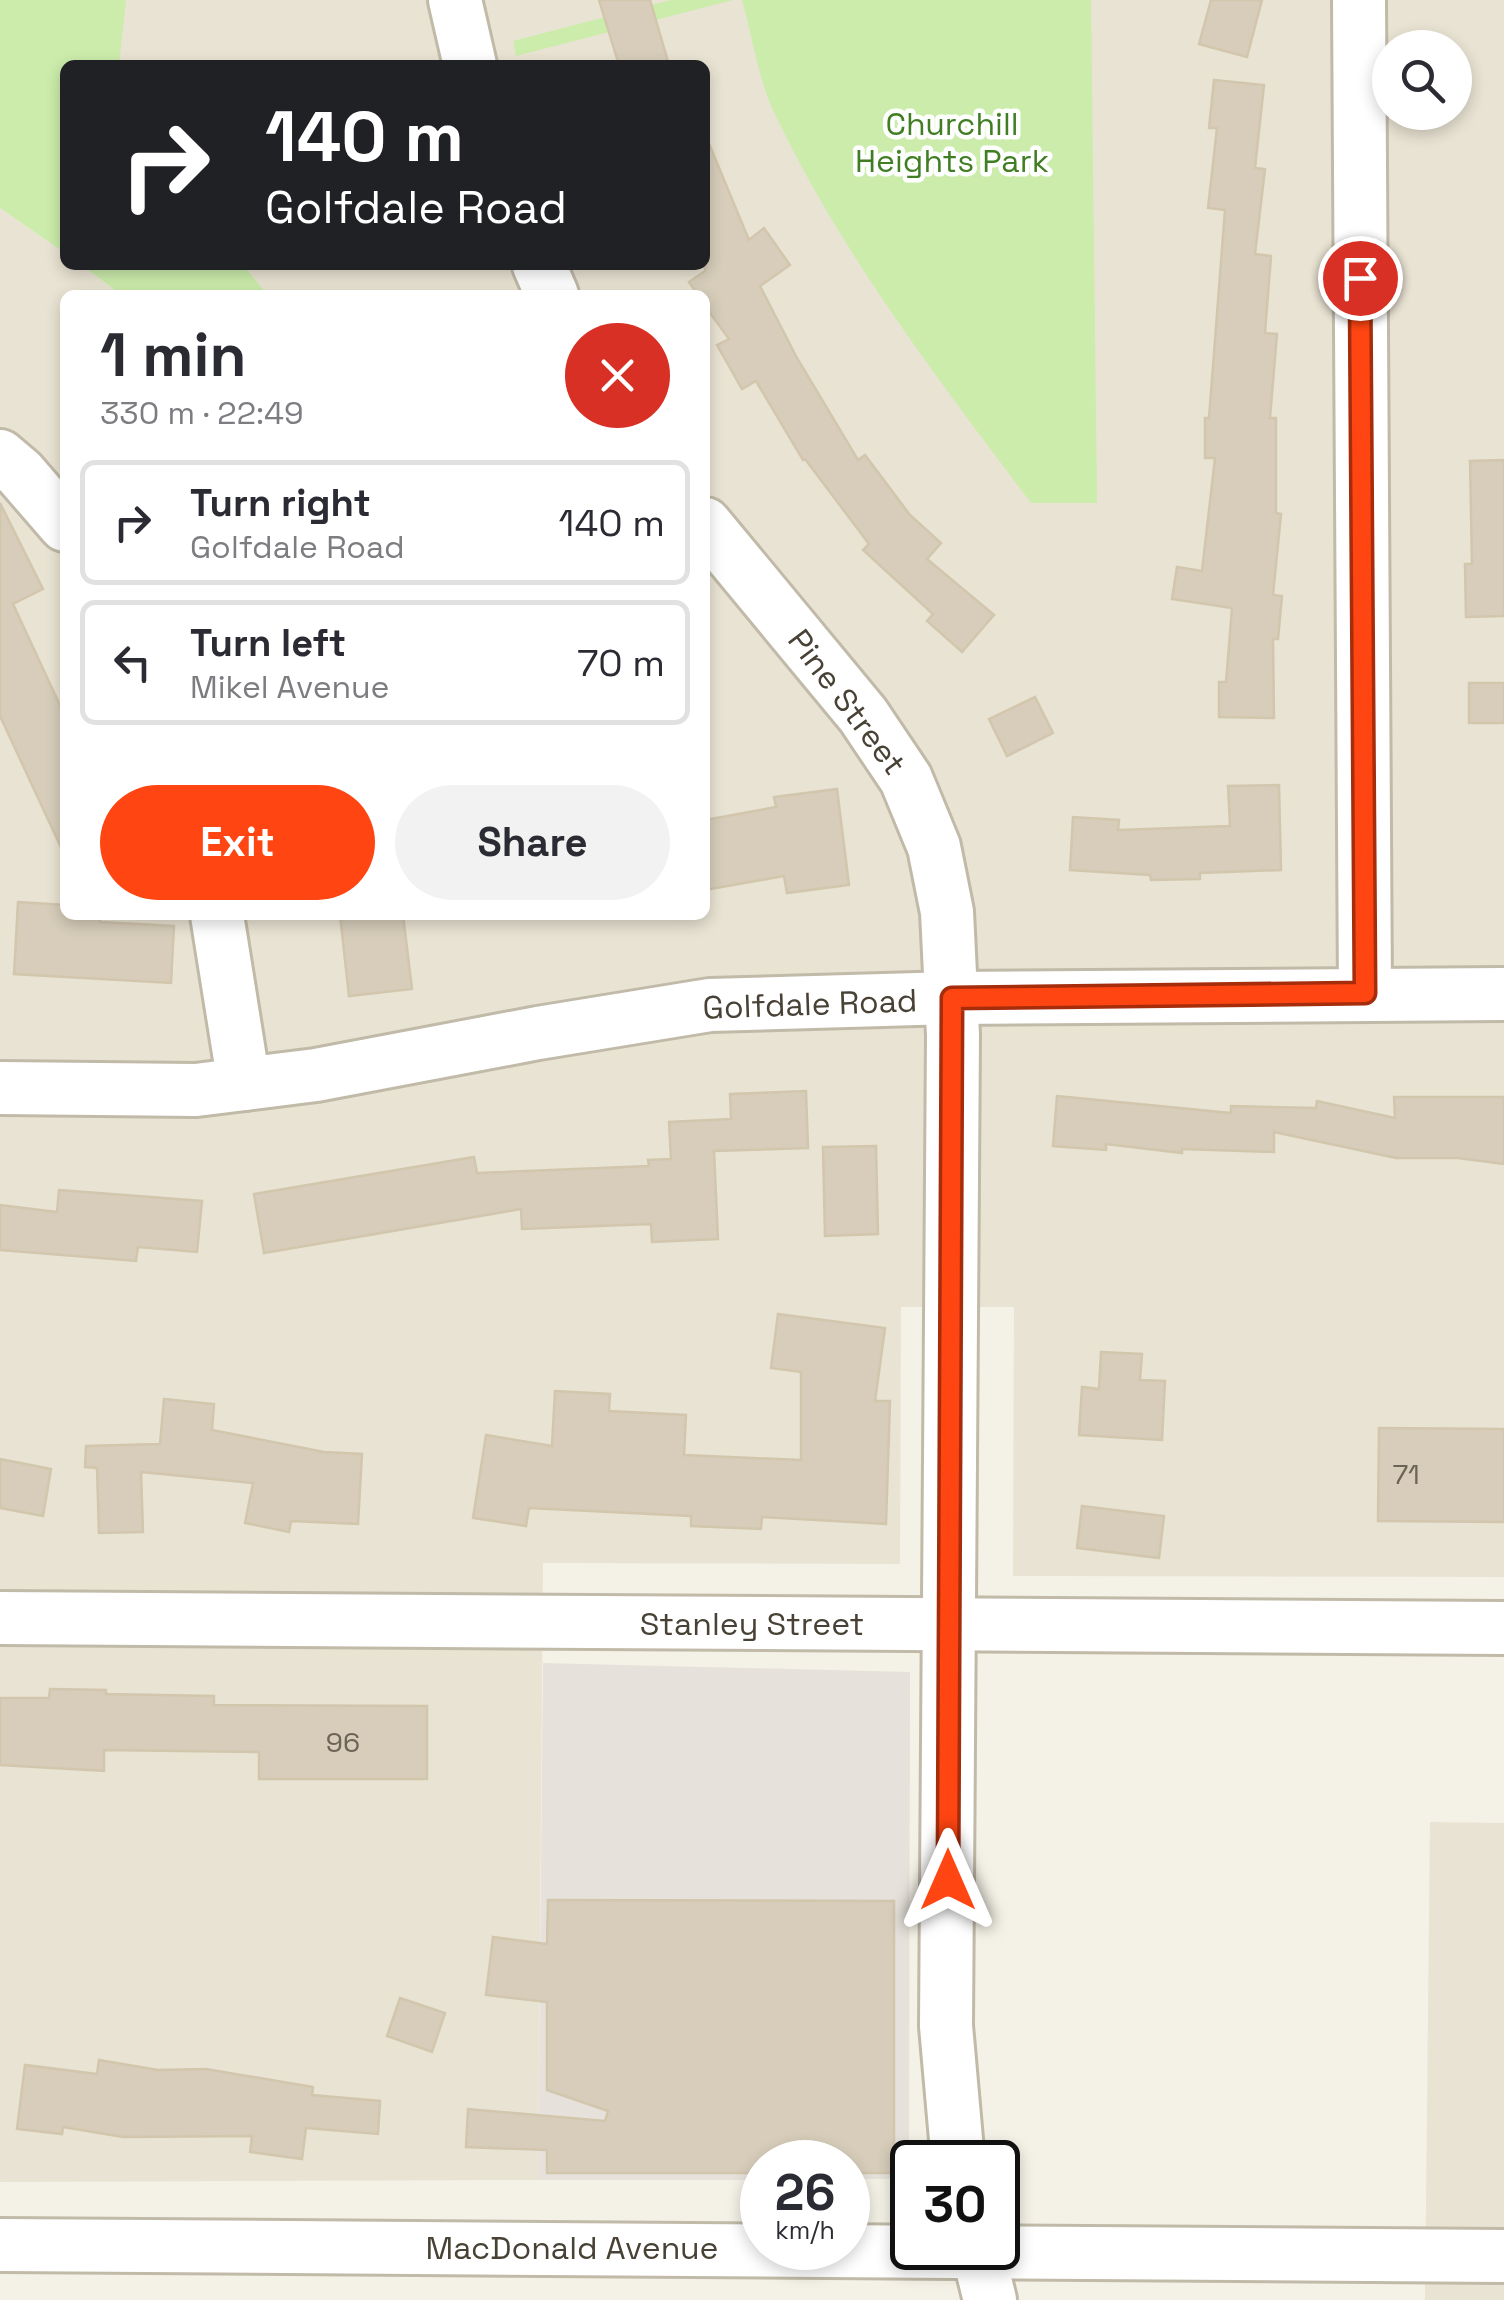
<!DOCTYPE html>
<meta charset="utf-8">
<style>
:root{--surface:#fff;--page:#f2f2f3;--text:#2b2b33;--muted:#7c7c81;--line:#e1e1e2;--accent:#ff4512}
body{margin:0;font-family:"Space Grotesk",sans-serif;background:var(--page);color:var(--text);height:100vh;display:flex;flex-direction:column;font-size:38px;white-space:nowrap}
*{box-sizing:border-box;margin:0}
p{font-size:32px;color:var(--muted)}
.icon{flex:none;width:55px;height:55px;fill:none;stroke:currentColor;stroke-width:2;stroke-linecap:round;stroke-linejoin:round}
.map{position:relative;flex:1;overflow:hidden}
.side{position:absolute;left:60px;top:290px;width:650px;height:630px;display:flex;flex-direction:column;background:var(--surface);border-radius:15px;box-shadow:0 5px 15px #0003}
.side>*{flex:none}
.top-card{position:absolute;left:60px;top:60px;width:650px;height:210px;border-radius:15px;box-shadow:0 5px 15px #0003;background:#202124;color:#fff;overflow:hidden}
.tools{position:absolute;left:1372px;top:30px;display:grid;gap:20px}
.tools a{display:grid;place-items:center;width:100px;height:100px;border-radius:50%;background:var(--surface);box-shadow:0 5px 15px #0003;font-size:50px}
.speed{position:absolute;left:740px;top:2140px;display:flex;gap:20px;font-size:50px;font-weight:700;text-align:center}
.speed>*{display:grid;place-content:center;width:130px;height:130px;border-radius:50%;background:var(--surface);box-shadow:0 5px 15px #0003;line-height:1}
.speed small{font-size:25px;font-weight:400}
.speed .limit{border:5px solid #111;border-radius:15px;background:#fff;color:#111}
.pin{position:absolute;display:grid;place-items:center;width:85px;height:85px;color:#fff;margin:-42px;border:5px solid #fff;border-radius:50%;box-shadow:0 2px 10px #0007}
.me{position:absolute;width:110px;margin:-55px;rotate:0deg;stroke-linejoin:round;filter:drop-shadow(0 0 8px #0008)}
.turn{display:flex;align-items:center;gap:35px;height:210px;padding:0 40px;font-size:45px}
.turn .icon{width:130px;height:130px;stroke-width:2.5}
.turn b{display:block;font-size:70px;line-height:85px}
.round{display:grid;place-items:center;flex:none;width:105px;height:105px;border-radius:52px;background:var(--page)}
.summary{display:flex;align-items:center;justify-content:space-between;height:170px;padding:0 40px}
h1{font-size:60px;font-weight:800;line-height:75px}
.primary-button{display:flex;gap:20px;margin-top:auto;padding:20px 40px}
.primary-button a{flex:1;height:115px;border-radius:60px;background:var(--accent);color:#fff;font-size:40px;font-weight:800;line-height:115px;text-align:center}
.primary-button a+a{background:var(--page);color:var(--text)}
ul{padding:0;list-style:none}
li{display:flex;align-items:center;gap:30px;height:125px;margin:0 20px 15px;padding:0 20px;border:5px solid var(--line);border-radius:15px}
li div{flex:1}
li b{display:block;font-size:38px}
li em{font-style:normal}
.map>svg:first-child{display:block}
.residential{fill:#e9e3d3;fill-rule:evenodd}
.industrial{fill:#e6e2db}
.green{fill:#cbecab}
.building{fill:#d7cdba;stroke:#d2c6ad;stroke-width:2.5}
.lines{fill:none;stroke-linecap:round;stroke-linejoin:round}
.minor-casing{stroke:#c1baa8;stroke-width:58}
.minor{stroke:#fff;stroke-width:52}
.route-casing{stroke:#a62d0c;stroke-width:25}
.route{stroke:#ff4512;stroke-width:18}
.labels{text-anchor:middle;stroke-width:9;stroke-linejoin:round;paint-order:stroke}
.number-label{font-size:28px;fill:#6c6456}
.park-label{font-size:32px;fill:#407e23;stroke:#fff}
.street-label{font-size:32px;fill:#484135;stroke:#fff}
</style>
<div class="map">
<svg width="1504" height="2300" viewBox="0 0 1504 2300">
<rect width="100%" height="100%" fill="#f4f1e6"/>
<g class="residential">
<path d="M113,0H1504V1577L1013,1576L1014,1307H901L900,1564L543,1563L538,2180L0,2182V208L65,253V265H82L121,295H65V915H705V295H268L243,265H705V65H114ZM1390,48H1455V112H1390Z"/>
<polygon points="1430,1822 1504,1823 1504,2300 1425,2300"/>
</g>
<polygon class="industrial" points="543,1663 910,1672 909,2179 848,2179 848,2162 762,2162 762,2180 538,2180"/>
<g class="green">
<polygon points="0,0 126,0 119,65 65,65 65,253 0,208"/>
<polygon points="671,0 733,0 516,56 513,41"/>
<path d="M742,0H1091L1097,503H1031C937,378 840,252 773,110C758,77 752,35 742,0Z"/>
<polygon points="82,265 243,265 268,295 121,295"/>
</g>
<g class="building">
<polygon points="599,0 650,0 669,65 619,65"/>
<polygon points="1211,0 1262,0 1247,57 1199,44"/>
<polygon points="1214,80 1264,85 1255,168 1265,169 1255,254 1271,256 1265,333 1277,334 1270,418 1276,418 1276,513 1281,514 1273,595 1282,596 1278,639 1273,639 1274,718 1219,717 1219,682 1226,682 1232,608 1172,599 1177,567 1202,571 1215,458 1205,458 1205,418 1209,418 1225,210 1208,208 1217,128 1209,128"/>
<polygon points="705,134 749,240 764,228 790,265 760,286 797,358 858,460 865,455 910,515 941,543 927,559 994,615 962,652 927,621 933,614 863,550 869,544 805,459 803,460 756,381 742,389 717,345 729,339 705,306 705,295 698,295 689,282 705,271"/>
<polygon points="1504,460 1504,616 1466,617 1465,564 1472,564 1470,461"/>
<polygon points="0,503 43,589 13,604 65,716 65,856 0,716"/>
<rect x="1469" y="683" width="35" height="40"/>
<polygon points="1035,697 1053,733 1007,756 989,719"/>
<polygon points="1279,785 1281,870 1200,873 1200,879 1151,880 1150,875 1070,870 1073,817 1119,820 1118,830 1230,826 1228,786"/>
<polygon points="837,789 849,885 787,893 784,876 705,890 705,820 776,807 774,797"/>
<polygon points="18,902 65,905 65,915 101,915 100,922 174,926 171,983 14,974"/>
<polygon points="340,915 403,915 412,989 349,996"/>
<polygon points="806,1091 808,1148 714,1151 718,1239 652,1242 651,1224 522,1229 521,1209 264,1253 254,1194 474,1157 477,1173 649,1166 648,1160 671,1159 669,1122 731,1119 730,1094"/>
<polygon points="1057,1096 1231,1113 1231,1106 1316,1108 1317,1101 1395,1118 1394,1097 1504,1097 1504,1164 1458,1158 1396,1158 1274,1132 1274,1152 1182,1149 1182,1153 1106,1144 1106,1150 1053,1146"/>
<polygon points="876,1146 878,1234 825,1236 823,1147"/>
<polygon points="59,1190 202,1201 197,1252 138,1247 136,1261 0,1250 0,1205 57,1212"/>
<polygon points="778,1314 885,1328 875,1401 890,1401 886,1524 762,1517 761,1529 691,1526 691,1516 529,1508 526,1526 473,1518 486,1435 552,1446 555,1391 610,1394 609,1411 686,1415 684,1455 801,1460 801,1372 771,1368"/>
<polygon points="1101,1352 1142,1354 1140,1380 1165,1381 1162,1440 1079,1435 1082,1387 1099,1389"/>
<polygon points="164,1399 214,1404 212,1430 324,1452 362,1454 358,1524 291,1521 289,1532 245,1523 253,1483 141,1472 143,1532 99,1533 97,1468 85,1467 86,1446 160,1444"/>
<polygon points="1379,1428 1504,1429 1504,1522 1378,1521"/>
<polygon points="0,1459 51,1469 43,1516 0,1508"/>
<polygon points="1082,1506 1164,1516 1159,1558 1077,1548"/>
<polygon points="50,1689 106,1690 106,1694 214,1696 214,1705 427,1706 427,1779 259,1779 259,1752 104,1750 104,1771 0,1765 0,1698 49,1698"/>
<polygon points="548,1900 894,1901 894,2173 848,2173 848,2162 762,2162 762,2173 547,2173 547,2150 466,2147 468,2109 605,2121 608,2111 547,2090 547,2002 486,1995 493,1937 547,1944"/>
<polygon points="400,1998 445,2013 432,2052 387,2036"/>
<polygon points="99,2060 158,2070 206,2069 313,2087 312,2095 380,2101 378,2134 306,2128 302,2159 250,2152 252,2136 123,2137 63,2127 62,2134 17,2129 25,2065 97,2074"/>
</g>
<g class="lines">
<defs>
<g id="minor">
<polyline points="455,0 470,65"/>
<polyline points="1359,0 1365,993"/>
<polyline points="539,265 552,295"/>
<polyline points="0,456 20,473 65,525"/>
<polyline points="705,524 863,715 906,779 934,847 947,912 953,1035 946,2026 958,2162"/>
<polyline points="217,915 244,1084"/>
<polyline points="0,1088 196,1090 316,1075 538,1033 710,1005 952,998 1504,994"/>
<polyline points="0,1618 1504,1628"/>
<polyline points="0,2245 1504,2256"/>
<polyline points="977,2248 990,2300"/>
</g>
</defs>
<use href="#minor" class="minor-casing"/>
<use href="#minor" class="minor"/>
</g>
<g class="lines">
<defs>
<polyline id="route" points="948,1880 952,998 1365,993 1360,278"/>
</defs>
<use href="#route" class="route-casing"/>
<use href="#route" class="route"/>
</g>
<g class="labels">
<g class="number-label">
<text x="1406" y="1484">71</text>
<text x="343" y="1752">96</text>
</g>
<g class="park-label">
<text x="952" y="135">Churchill<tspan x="952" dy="37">Heights Park</tspan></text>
</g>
<g class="street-label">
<text transform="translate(847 702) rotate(53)" y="11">Pine Street</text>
<text transform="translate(810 1004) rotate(-2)" y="11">Golfdale Road</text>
<text x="752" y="1635">Stanley Street</text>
<text x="572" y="2259">MacDonald Avenue</text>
</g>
</g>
</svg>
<div class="tools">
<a><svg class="icon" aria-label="search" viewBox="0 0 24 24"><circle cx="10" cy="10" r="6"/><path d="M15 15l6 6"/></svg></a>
</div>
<div class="speed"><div>26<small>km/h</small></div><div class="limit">30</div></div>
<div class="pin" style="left:1360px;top:278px;background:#d93025"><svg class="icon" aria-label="arrive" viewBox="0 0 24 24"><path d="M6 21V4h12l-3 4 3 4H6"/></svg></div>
<svg class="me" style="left:948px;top:1880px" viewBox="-20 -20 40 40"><path d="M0-17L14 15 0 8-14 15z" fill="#ff4512" stroke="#fff" stroke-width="4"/></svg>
<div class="top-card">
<div class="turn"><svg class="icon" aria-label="right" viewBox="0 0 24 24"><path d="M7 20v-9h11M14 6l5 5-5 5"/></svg><div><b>140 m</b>Golfdale Road</div></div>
</div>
<section class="side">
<div class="summary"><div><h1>1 min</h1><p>330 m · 22:49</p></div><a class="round" style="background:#d93025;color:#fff"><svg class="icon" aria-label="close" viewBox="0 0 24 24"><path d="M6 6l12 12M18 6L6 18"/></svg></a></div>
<ul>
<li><svg class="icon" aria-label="right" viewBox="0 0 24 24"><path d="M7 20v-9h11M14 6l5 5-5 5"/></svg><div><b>Turn right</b><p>Golfdale Road</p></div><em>140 m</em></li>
<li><svg class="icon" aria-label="left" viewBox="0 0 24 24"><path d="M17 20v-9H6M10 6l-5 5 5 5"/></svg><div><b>Turn left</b><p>Mikel Avenue</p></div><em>70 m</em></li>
</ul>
<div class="primary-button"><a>Exit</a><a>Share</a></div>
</section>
</div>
